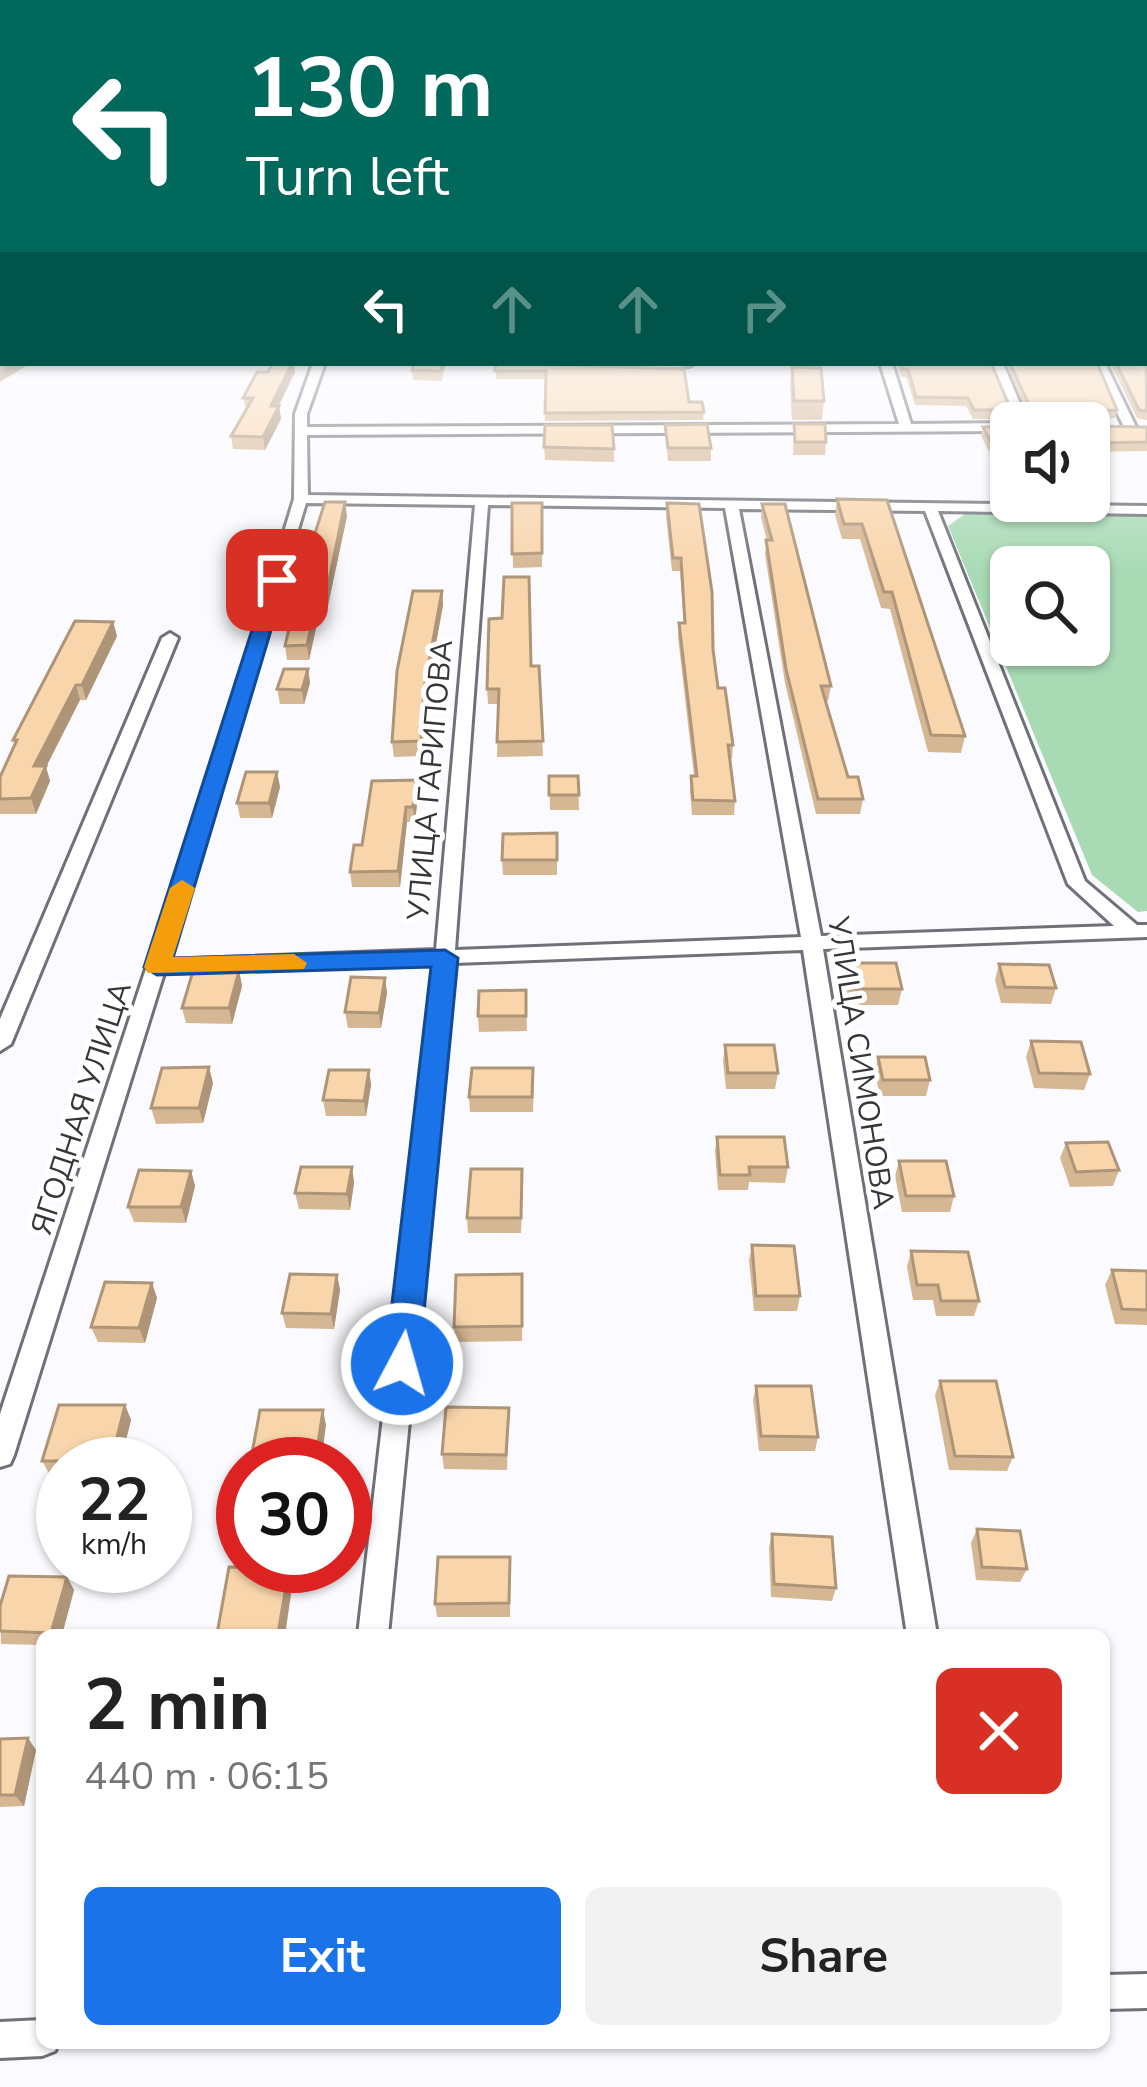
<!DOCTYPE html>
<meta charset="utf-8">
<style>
:root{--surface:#fff;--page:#f2f2f2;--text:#222;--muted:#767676;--accent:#1a73e8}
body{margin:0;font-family:"Nunito Sans",sans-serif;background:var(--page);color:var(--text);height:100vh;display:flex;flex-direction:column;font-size:45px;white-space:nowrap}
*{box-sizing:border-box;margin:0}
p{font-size:39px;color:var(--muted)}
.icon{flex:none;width:66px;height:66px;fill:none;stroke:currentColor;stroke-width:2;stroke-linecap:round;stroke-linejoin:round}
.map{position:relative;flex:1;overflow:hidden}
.side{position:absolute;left:36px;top:1629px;width:1074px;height:420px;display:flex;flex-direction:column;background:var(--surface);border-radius:18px;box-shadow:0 3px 9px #0004}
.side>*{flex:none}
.top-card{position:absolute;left:0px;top:0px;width:1149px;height:366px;box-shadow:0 3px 9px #0004;background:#00695c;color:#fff;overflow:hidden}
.tools{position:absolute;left:990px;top:402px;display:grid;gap:24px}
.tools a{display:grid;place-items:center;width:120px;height:120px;border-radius:18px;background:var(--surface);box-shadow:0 3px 9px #0004;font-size:60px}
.speed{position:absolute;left:36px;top:1437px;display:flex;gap:24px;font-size:60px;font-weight:700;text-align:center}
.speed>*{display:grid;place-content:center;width:156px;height:156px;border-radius:50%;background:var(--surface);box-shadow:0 3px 9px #0004;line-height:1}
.speed small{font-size:30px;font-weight:400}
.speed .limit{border:18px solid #d22;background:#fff;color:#111}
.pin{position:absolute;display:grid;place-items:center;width:102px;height:102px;color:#fff;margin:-51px;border-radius:24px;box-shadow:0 6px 18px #0006}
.me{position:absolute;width:132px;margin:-66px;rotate:6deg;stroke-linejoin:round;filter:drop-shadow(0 0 9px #0008)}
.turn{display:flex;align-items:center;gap:42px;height:252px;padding:0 48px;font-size:54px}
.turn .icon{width:156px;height:156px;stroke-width:2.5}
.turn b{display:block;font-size:84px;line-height:102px}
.lanes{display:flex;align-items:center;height:114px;padding:0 48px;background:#0003;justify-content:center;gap:60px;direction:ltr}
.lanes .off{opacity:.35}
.round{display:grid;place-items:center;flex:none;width:126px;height:126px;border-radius:18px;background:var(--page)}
.summary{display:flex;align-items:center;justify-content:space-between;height:204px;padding:0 48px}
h1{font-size:72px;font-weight:700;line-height:90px}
.action{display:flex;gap:24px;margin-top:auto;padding:24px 48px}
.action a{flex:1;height:138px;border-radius:18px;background:var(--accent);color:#fff;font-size:48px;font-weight:700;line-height:138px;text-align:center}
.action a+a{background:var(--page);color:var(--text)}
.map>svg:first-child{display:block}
.green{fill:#a8dab4;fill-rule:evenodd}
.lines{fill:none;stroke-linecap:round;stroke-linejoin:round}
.minor-casing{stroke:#707079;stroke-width:6}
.minor{fill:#fff;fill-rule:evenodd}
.wall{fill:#d6b793}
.shaded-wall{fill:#ae9578}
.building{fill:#f9d5ab;stroke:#ae9578;stroke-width:3}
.route{fill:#1a73e8;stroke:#114b97;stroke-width:3}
.slow{fill:#f59e0b}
.labels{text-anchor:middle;stroke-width:10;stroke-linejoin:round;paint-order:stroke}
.street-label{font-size:30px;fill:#36363a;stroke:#fff}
</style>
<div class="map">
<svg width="1147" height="2087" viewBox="0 0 1147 2087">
<rect width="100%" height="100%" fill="#fbfbff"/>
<path class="green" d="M969,511L1147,516V911L1138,912L1092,875L948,526ZM1011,567H1089V645H1011Z"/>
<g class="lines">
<defs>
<g id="minor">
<path d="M313,363H325L307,414V427L899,424L880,363H892L911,424L1011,423V431L307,435L308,495L1147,506V514L938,511L1085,881L1137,925H1147V937L823,949L937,1635H907L803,950L454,963L388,1635H358L435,963L164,973L14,1455L10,1464L0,1467V1414L220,743L294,499L295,414ZM306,503L475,505L436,950L168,960ZM488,505L725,508L801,937L455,950ZM739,509L925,511L1068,884L1114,926L821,936Z"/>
<polygon points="695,363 689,366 624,371 618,368 646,363"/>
<polygon points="991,363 1003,363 1028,423 1016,423"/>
<polygon points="1093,363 1105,363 1136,427 1134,430 1124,427"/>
<polygon points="170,633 178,638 11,1044 0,1051 0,1019 162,638"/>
<polygon points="1147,1974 1147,2008 1104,2009 1104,1975"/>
<polygon points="42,2020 42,2043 58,2043 55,2051 42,2056 0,2058 0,2022"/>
</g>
</defs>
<use href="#minor" class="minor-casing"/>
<use href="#minor" class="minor"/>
</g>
<g class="wall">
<polygon points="446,363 442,381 413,380 412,370"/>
<polygon points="496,363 684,369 689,402 704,412 703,420 545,421 545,379 496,379"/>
<polygon points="897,363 991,363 1011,410 1009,419 973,419 966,406 915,405 906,377 901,377"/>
<polygon points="1005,363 1097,363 1117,410 1115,418 1088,420 1029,416"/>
<polygon points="1110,363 1146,363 1147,420 1137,418"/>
<polygon points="792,367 824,401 822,420 792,420 790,385"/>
<polygon points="295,372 279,406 281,419 265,450 233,449 231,436 246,410 243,398"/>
<polygon points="794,424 826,442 825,455 793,455"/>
<polygon points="665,425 711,448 711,461 668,461"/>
<polygon points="1089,426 1147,427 1147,451 1089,452"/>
<polygon points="983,427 1011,427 1011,459 993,459 981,436"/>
<polygon points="544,447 614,449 614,462 545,460"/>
<polygon points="837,499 887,500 965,736 961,753 928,752 890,609 881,608 860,539 842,539 835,515"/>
<polygon points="512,503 542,503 542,567 513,568"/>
<polygon points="667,503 713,649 718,688 733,745 732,759 730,759 735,801 734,815 692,815 690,790 691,776 694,776 678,637 679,623 684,623 680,571 672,571 666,516"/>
<polygon points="762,504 831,686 828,701 825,701 848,777 863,799 860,814 816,814 785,683 765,554 767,540 761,518"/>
<polygon points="347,516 327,610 320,610 309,660 287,660 285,646"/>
<polygon points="442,591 443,605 425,704 423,756 394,757 392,742"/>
<polygon points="113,622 117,636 86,700 80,700 46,767 50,781 36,814 0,814 0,777 15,746 13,740"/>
<polygon points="531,666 539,666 543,756 497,757 498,704 488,704 487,689"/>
<polygon points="308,669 310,683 304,704 280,704 277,689"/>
<polygon points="277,772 280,787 272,818 240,818 237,803"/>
<polygon points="549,776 578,776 579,810 550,810"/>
<polygon points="416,780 418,795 415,822 407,822 400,887 352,887 350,872 362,845"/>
<polygon points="557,833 557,875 503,875 502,860"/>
<polygon points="844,963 902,989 898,1005 846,1005 841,979"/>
<polygon points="999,964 1056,988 1051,1004 1001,1003 995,980"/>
<polygon points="239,971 242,986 232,1024 186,1023 182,1008"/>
<polygon points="385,978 387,993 381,1028 348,1028 345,1012"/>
<polygon points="526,990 527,1031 479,1032 478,1016"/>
<polygon points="1031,1041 1090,1074 1084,1090 1034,1088 1026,1057"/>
<polygon points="725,1045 778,1073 775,1089 726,1089 723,1061"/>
<polygon points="878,1057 930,1080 926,1096 880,1096 875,1073"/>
<polygon points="369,1070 371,1085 366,1116 326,1116 323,1100"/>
<polygon points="213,1083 203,1123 156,1124 151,1108"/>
<polygon points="534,1084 533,1112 470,1112 469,1097"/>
<polygon points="717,1137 788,1167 785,1183 749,1182 748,1190 718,1190 715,1152"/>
<polygon points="1066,1143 1119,1170 1113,1186 1070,1187 1060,1158"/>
<polygon points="899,1161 954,1196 950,1212 902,1212 895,1176"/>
<polygon points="352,1167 354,1183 350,1210 299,1209 295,1193"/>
<polygon points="191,1171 195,1186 186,1223 134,1222 128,1207"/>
<polygon points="523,1184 521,1233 468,1233 467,1218"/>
<polygon points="752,1245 800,1296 797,1311 754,1311 749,1260"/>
<polygon points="911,1251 979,1301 974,1316 936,1316 933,1300 913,1300 907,1267"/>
<polygon points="1112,1270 1147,1271 1147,1325 1115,1324 1105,1285"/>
<polygon points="337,1275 340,1290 334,1329 286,1328 282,1313"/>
<polygon points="152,1283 157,1298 145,1343 98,1342 91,1327"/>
<polygon points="523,1289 522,1341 455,1342 454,1327"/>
<polygon points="940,1381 1013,1457 1007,1471 949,1470 935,1395"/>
<polygon points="756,1386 818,1437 815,1451 759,1451 753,1400"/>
<polygon points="125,1405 131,1420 120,1464 63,1464 63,1475 50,1475 42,1461"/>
<polygon points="509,1408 507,1470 444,1469 442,1454"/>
<polygon points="977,1529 1027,1569 1020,1582 976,1580 971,1543"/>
<polygon points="772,1534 836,1588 832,1601 771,1597 769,1547"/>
<polygon points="510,1557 510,1617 437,1617 435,1604"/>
<polygon points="67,1577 74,1590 62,1635 42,1635 42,1645 1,1644 0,1606"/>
<polygon points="0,1739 36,1750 24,1806 0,1807"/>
</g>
<g class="shaded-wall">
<polygon points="4,363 31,363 0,382 0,365"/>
<polygon points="292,363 294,363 295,372 272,418 271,406"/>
<polygon points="279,406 281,419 265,450 263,437"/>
<polygon points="345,502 347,516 327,610 326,596"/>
<polygon points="442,591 443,605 425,704 423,756 421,741 424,689"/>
<polygon points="318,596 320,610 309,660 307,645"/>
<polygon points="113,622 117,636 86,700 82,685"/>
<polygon points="308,669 310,683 304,704 302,690"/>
<polygon points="76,685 80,700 46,767 50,781 36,814 31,798 34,766"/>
<polygon points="277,772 280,787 272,818 269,803"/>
<polygon points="416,780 418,795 415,822 413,807"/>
<polygon points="406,807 407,822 400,887 398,871"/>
<polygon points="239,971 242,986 232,1024 229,1008"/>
<polygon points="385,978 387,993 381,1028 379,1013"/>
<polygon points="209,1067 213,1083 203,1123 199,1108"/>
<polygon points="369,1070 371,1085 366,1116 364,1101"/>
<polygon points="352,1167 354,1183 350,1210 347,1194"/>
<polygon points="191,1171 195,1186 186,1223 181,1207"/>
<polygon points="337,1275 340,1290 334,1329 331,1314"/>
<polygon points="152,1283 157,1298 145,1343 139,1328"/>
<polygon points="125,1405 131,1420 120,1464 113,1464 111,1461"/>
<polygon points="323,1410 326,1425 321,1464 315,1464"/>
<polygon points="289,1568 293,1581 285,1635 279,1635"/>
<polygon points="67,1577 74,1590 62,1635 53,1635 51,1633"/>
<polygon points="28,1738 36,1750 24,1806 15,1795"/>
</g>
<g class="building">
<polygon points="0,286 3,286 4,363 0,365 0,305 3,305 3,293 0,293"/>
<polygon points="273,363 292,363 271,406 279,406 263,437 231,436 253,398 243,398 257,372 268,372"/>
<polygon points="414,363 443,363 441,371 412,370"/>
<polygon points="496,363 684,369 689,402 702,402 704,412 545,413 546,371 495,371"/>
<polygon points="901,363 991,363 1011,410 974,410 968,398 916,397 908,369 902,369"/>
<polygon points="1010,363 1097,363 1117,410 1088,411 1088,423 1015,423 1017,418 1034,416"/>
<polygon points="1116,363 1146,363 1147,411 1139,410"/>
<polygon points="792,367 821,368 824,401 794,401"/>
<polygon points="707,424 711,448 668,448 665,425"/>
<polygon points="794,424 825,424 826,442 795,442"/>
<polygon points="545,425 612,425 614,449 544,447"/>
<polygon points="1089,426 1147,427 1147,442 1089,443"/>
<polygon points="983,427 1011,427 1011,450 995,450"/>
<polygon points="837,499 887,500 965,736 931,735 892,592 884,592 862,524 844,524"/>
<polygon points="325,502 345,502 326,596 318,596 307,645 285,646 300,580"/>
<polygon points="512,503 542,503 542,553 512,554"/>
<polygon points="667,503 699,504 712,592 713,649 718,688 725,688 733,745 728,745 735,801 693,800 691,776 697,776 679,623 685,623 681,558 673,558"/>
<polygon points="762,504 785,504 831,686 821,686 848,777 858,777 863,799 818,799 786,669 766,540 772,540"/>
<polygon points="504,577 529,577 531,666 539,666 543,741 497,742 499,689 487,689 489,619 502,618"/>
<polygon points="413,591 442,591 424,689 421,741 392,742 397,671"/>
<polygon points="75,621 113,622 82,685 76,685 34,766 46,766 31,798 0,799 0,777 17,740 13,740"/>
<polygon points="284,669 308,669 302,690 277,689"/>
<polygon points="246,772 277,772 269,803 237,803"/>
<polygon points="549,776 578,776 579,795 549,795"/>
<polygon points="416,780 413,807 406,807 398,871 350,872 354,845 362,845 372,781"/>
<polygon points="557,833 557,860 502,860 503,834"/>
<polygon points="844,963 896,963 902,989 849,989"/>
<polygon points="999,964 1049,965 1056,988 1005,987"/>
<polygon points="193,971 239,971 229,1008 182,1008"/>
<polygon points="351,977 385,978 379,1013 345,1012"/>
<polygon points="526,990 526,1016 478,1016 479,991"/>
<polygon points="1031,1041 1081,1042 1090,1074 1039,1073"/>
<polygon points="725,1045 774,1045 778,1073 728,1073"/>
<polygon points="878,1057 925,1057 930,1080 883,1080"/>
<polygon points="209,1067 199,1108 151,1108 162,1068"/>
<polygon points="472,1068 533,1068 532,1097 469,1097"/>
<polygon points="329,1070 369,1070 364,1101 323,1100"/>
<polygon points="717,1137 784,1137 788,1167 749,1167 750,1175 720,1175"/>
<polygon points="1108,1142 1119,1170 1076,1172 1066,1143"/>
<polygon points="899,1161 946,1161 954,1196 906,1196"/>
<polygon points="301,1167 352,1167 347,1194 295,1193"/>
<polygon points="471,1169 522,1169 521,1218 467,1218"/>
<polygon points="139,1170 191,1171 181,1207 128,1207"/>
<polygon points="752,1245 794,1246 800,1296 756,1296"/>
<polygon points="911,1251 968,1252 979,1301 941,1301 938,1285 917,1285"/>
<polygon points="1112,1270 1147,1271 1147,1310 1122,1309"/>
<polygon points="290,1274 337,1275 331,1314 282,1313"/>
<polygon points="522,1274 522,1326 454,1327 456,1275"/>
<polygon points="105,1282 152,1283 139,1328 91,1327"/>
<polygon points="940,1381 996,1381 1013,1457 955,1456"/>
<polygon points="756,1386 811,1386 818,1437 761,1436"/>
<polygon points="59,1405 125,1405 111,1461 42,1461"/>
<polygon points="446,1407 509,1408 506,1455 442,1454"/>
<polygon points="260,1410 323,1410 315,1464 250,1464"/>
<polygon points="977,1529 1020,1531 1027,1569 982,1567"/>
<polygon points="772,1534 832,1537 836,1588 774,1584"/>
<polygon points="438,1557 510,1557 509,1603 435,1604"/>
<polygon points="229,1567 289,1568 278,1634 217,1634"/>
<polygon points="9,1576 67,1577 51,1633 0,1631 0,1606"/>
<polygon points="28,1738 15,1795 0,1795 0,1739"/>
</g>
<linearGradient id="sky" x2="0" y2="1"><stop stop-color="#7ab5e3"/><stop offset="0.49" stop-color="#fdfdff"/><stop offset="1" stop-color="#fdfdff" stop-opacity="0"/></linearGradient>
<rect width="1147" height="578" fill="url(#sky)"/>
<polygon class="route" points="277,575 286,580 173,958 445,950 458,958 419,1364 414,1375 402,1379 390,1375 385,1364 431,967 157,975 144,967 268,580"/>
<polygon class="slow" points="182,880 195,888 173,957 294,954 307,963 304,969 148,973 144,967 170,888"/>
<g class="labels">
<g class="street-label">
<text transform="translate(430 780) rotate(-85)" y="10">УЛИЦА ГАРИПОВА</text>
<text transform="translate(861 1063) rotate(81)" y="10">УЛИЦА СИМОНОВА</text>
<text transform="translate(81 1108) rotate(-72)" y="10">ЯГОДНАЯ УЛИЦА</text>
</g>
</g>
</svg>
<div class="tools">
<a><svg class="icon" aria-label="sound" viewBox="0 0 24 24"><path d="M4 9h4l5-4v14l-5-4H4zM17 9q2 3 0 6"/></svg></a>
<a><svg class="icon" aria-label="search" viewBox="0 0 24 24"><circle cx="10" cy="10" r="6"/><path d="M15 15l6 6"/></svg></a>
</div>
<div class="speed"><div>22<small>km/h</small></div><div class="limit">30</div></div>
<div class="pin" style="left:277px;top:580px;background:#d93025"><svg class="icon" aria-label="arrive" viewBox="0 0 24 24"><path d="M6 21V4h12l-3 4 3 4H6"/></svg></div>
<svg class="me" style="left:402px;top:1364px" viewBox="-20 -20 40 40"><circle r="17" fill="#1a73e8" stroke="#fff" stroke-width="3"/><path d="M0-11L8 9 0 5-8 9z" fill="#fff"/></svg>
<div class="top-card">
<div class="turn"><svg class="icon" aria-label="left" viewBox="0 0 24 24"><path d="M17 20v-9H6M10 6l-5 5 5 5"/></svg><div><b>130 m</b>Turn left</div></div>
<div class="lanes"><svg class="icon" aria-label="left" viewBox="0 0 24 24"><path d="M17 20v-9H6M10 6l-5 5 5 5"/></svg><svg class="icon off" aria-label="ahead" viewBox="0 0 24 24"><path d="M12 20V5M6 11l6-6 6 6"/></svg><svg class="icon off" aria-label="ahead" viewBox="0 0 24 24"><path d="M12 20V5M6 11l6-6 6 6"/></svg><svg class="icon off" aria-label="right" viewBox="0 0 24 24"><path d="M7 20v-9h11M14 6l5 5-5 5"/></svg></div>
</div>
<section class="side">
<div class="summary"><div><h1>2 min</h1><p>440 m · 06:15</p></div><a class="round" style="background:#d93025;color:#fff"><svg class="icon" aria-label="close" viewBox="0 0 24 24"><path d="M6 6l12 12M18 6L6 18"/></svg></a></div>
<div class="action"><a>Exit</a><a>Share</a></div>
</section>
</div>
